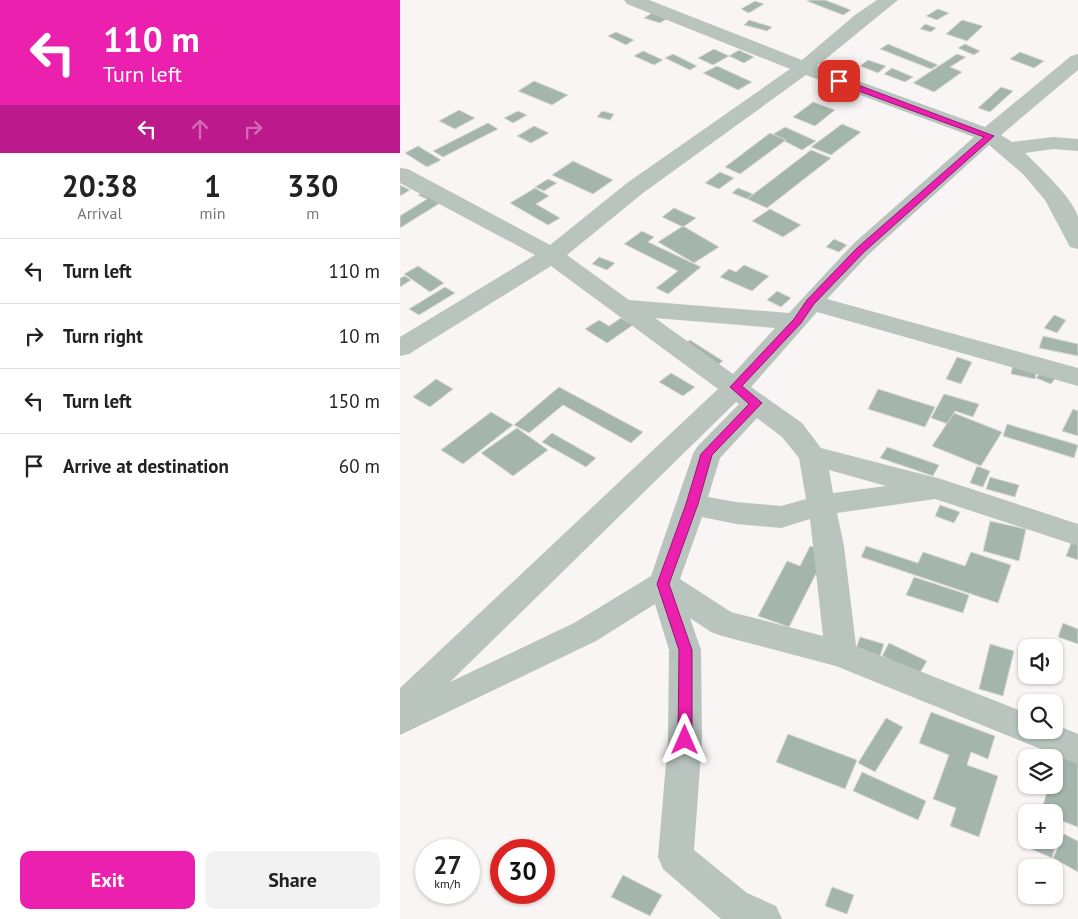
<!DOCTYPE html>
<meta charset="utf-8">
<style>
:root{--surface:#fff;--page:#f2f2f2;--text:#222;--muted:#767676;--line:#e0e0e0;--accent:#ec20af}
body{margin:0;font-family:"PT Sans",sans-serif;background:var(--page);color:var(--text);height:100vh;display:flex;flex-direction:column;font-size:19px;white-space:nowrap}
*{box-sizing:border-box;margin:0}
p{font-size:16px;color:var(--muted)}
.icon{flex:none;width:28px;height:28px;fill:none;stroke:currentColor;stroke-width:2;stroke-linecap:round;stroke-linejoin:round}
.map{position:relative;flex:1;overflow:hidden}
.drawer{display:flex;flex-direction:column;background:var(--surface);width:400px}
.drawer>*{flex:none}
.hud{background:#ec20af;color:#fff;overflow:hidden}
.tools{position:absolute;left:618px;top:639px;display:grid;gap:10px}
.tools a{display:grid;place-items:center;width:45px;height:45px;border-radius:10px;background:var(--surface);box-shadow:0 1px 4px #0004;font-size:25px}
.speed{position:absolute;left:15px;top:839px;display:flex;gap:10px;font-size:25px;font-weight:700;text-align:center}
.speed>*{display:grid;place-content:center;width:65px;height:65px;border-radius:50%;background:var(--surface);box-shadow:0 1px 4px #0004;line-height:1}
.speed small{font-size:12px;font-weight:400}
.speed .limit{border:8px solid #d22;background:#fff;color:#111}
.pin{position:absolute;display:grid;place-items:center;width:42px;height:42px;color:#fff;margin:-21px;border-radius:10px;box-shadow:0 2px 8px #0006}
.me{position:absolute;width:55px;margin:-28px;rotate:0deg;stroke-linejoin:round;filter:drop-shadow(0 0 4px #0008)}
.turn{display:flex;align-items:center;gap:18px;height:105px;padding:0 20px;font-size:22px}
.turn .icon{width:65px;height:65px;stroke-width:2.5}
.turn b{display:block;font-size:35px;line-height:42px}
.lanes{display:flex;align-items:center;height:48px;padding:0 20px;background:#0003;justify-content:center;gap:25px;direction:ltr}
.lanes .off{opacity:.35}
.eta{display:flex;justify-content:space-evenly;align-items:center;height:85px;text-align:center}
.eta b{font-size:30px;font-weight:800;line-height:35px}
.button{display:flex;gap:10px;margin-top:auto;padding:10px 20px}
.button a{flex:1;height:58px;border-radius:10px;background:var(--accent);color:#fff;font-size:20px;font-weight:800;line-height:58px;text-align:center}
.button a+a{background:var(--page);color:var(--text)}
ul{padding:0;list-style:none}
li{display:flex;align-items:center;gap:15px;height:65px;padding:0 20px;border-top:1px solid var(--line)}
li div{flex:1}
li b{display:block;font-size:19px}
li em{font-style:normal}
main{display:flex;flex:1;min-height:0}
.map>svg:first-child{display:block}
.building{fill:#a4b5ac;stroke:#d9d7d7}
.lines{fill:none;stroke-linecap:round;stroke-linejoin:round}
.minor{fill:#b9c4be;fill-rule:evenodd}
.route{fill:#ec20af;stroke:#991572}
</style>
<main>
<section class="drawer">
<div class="hud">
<div class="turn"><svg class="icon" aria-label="left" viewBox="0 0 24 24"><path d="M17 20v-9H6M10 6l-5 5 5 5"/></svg><div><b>110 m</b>Turn left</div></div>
<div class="lanes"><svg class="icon" aria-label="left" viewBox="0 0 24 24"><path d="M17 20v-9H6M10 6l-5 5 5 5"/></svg><svg class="icon off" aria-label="ahead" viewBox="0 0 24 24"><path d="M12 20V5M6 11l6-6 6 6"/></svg><svg class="icon off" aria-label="right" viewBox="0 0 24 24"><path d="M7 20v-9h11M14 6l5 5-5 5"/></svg></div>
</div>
<div class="eta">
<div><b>20:38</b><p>Arrival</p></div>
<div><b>1</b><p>min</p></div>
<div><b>330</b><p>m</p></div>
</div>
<ul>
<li><svg class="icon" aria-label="left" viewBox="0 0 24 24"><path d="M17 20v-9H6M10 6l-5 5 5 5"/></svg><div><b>Turn left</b></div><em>110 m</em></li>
<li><svg class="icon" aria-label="right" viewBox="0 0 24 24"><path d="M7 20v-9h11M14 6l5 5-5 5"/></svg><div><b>Turn right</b></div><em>10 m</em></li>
<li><svg class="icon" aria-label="left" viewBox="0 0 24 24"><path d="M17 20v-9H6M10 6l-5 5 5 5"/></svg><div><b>Turn left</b></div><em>150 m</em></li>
<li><svg class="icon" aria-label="arrive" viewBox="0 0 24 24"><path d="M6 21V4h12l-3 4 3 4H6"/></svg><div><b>Arrive at destination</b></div><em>60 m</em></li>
</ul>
<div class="button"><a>Exit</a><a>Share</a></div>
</section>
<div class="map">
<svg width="678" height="919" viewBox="0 0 678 919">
<rect width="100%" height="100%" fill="#f8f5f4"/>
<g class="building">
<polygon points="409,0 425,0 451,10 443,15 407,1"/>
<polygon points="355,1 364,4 349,13 341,9"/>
<polygon points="260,8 276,13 260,23 244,18"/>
<polygon points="538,9 549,13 537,20 526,16"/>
<polygon points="349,20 372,27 367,31 344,25"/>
<polygon points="562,20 583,26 567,41 546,34"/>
<polygon points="525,24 536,28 531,32 520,29"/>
<polygon points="216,32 234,40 226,45 208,36"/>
<polygon points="488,44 538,65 531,69 480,49"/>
<polygon points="565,44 580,51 574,55 558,48"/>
<polygon points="314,49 329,56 313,65 298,58"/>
<polygon points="339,50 354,57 344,63 329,56"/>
<polygon points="243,51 263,60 254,65 234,56"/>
<polygon points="620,52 644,61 634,68 610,59"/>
<polygon points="273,54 297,66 290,70 265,58"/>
<polygon points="557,54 566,57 550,67 562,72 534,92 513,83"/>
<polygon points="468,60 486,66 478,73 460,66"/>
<polygon points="317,66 352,82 338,90 303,73"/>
<polygon points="492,68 513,77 505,82 484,74"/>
<polygon points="134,81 168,95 152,105 118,91"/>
<polygon points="601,87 613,91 590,112 578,108"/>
<polygon points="413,102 435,110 415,126 393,117"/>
<polygon points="59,110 75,118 55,129 39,121"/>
<polygon points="118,111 127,115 113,123 104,118"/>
<polygon points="202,111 214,114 210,120 197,117"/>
<polygon points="88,123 98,129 43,157 33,151"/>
<polygon points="442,124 461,132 431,155 411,147"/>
<polygon points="134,126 149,133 131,143 117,136"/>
<polygon points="385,127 416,141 402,150 372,135"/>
<polygon points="370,133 386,140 340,174 325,167"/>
<polygon points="18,146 41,160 27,167 5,153"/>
<polygon points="411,150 431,158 367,208 347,199"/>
<polygon points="173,161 213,180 193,194 152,175"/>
<polygon points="320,172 334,178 319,189 305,183"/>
<polygon points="148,179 157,183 144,191 135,187"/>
<polygon points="0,185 10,190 0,196"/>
<polygon points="29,188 48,198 0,228 0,216 27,199 18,195"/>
<polygon points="135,188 149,196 136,204 160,218 148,225 110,203"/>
<polygon points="338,188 353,194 347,199 332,193"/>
<polygon points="274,208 296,218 283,227 262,217"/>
<polygon points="370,209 401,225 383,237 352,221"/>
<polygon points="283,226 319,247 294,263 258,242"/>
<polygon points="242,231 254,237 248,242 301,267 268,294 256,288 278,271 224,244"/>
<polygon points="434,239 447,245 439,252 426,247"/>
<polygon points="199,257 215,263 207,270 192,264"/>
<polygon points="344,265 369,276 352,291 320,277 329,269 336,272"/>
<polygon points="18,266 44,283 30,292 4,274"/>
<polygon points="5,276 11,280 0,287 0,278"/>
<polygon points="45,287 55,293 19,315 9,309"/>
<polygon points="377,291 391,298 381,307 367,300"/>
<polygon points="654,315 666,320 657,333 644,328"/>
<polygon points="221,318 233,325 207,343 185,329 199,320 209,326"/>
<polygon points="643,336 678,344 678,356 639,348"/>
<polygon points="290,340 323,361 312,369 278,348"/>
<polygon points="557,357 572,362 561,384 546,379"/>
<polygon points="613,364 637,369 635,379 611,374"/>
<polygon points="642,371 656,377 651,384 636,378"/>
<polygon points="271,373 295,387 283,396 259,382"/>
<polygon points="36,379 53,389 30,407 13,397"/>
<polygon points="159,387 243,432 231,443 163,405 129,433 114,425"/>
<polygon points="478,389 535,407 525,427 468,409"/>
<polygon points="544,394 579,404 573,417 555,411 548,424 531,418"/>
<polygon points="673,409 678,411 678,436 662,431"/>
<polygon points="91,412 113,425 63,464 41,450"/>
<polygon points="554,413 602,432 581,466 532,446"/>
<polygon points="607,424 678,445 674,458 603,436"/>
<polygon points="117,428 148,450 113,476 81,453"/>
<polygon points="152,433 196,458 186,467 142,442"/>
<polygon points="487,447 539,465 533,476 480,458"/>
<polygon points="577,466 590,471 583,487 570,483"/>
<polygon points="590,477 619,485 615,497 586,489"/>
<polygon points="540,505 560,512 554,523 535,516"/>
<polygon points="590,521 626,529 619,561 583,551"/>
<polygon points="671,543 678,545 678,560 666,556"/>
<polygon points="410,546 427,552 389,627 358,616 387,561 400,566"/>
<polygon points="466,546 518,563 523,552 565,566 571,552 611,565 598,603 461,557"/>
<polygon points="514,577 569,595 563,613 506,595"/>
<polygon points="663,623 678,629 678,644 658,637"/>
<polygon points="460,637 484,644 479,659 455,651"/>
<polygon points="489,643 527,661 519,674 482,656"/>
<polygon points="590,644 614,651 603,696 579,689"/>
<polygon points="531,712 595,736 588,759 571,752 567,765 598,776 579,837 550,826 556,808 533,799 549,755 519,743"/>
<polygon points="486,718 503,727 475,772 458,763"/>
<polygon points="388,734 457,760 445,789 376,762"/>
<polygon points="657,755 678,763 678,827 662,821 652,858 631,849 633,840 654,840 654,812 641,812 649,785 654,785 654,766"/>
<polygon points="462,772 526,801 518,820 453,791"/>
<polygon points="664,834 678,841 678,872 653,858"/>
<polygon points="223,875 262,895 250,916 211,897"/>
<polygon points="432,887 454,895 447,914 425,906"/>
</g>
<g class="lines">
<path class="minor" d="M224,0H249L402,60L455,15L477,0H498L417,66L585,127L671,56L678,54V70L601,135L612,142L653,137L678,139V151L653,149L625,153C639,167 673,198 678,217C678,226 678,239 678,249L670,247L645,200L623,174L589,145L469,254L427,299L678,368V386L417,312L351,387L402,423L421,448L541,479L678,524V546L535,499L437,513L444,546L456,646L626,713V730H654V724L678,734V764L436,666L322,636L311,632L290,618L301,650L302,740L294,850L347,893L376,906L382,919H321L263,869L258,857L268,740L269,650L255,604L196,641L0,735V688L318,389L151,266L9,354L0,356V337L135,255L0,183V168L8,169L150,245L227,183L390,69L227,4ZM406,75L574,137L453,244L389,313L229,300L167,255L243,193ZM255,318L375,328L333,374ZM336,402L339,404L297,447L293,454L251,576L174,623L50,682ZM357,418L382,437L399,458L406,499L381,506L336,502L308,497L320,458ZM429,470L486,486L433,493ZM302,517L336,524L381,528L410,519L423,636L331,612L280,579Z"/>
</g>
<polygon class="route" points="437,79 442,79 594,136 464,252 414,304 401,323 342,386 362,403 312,455 298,504 269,584 292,650 292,740 290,745 285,746 280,745 278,740 279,650 257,584 286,504 301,454 349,404 330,387 394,319 407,300 457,248 584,137 437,83"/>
</svg>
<div class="tools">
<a><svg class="icon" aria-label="sound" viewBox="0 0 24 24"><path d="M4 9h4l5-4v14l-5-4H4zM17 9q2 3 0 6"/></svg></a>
<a><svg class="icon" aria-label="search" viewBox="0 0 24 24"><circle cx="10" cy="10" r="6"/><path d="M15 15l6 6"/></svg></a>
<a><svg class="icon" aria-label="layers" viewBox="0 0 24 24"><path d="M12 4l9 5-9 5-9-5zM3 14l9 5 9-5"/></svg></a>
<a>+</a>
<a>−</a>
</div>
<div class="speed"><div>27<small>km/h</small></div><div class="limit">30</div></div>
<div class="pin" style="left:439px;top:81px;background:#d93025"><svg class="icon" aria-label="arrive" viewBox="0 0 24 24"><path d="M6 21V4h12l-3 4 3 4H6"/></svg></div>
<svg class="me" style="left:285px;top:740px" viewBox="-20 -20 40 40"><path d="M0-17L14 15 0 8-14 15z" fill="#ec20af" stroke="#fff" stroke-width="4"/></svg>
</div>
</main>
